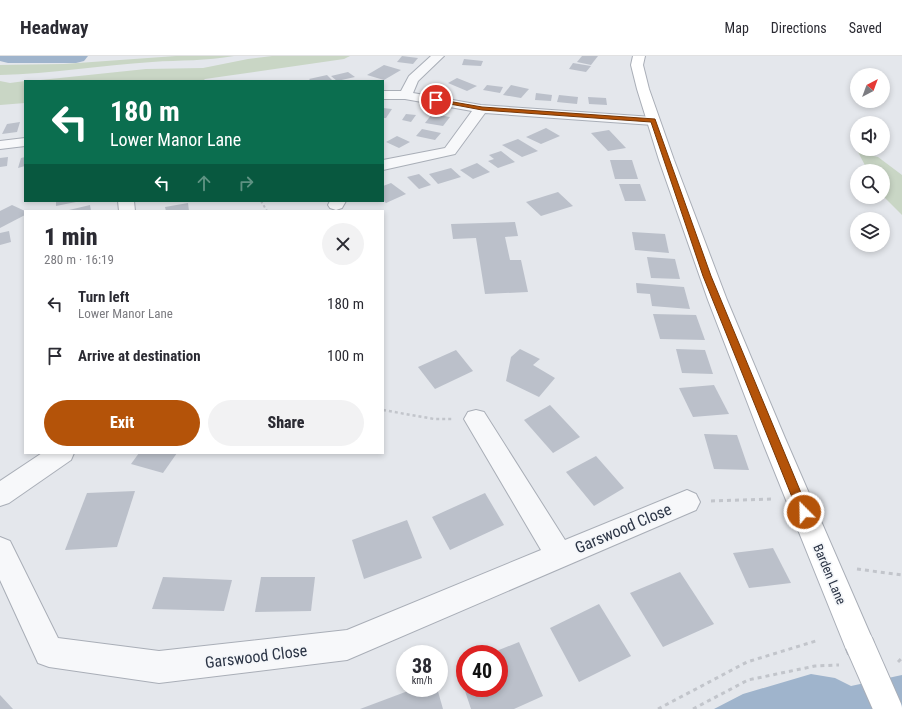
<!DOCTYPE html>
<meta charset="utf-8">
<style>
:root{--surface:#fff;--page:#f2f2f3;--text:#2b2b33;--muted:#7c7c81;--line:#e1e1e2;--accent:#b45309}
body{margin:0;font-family:"Roboto Condensed",sans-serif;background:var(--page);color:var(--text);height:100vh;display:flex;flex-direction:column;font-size:15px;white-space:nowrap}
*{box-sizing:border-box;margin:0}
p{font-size:13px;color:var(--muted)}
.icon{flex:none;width:22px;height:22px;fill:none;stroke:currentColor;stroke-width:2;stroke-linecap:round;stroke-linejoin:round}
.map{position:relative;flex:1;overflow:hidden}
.drawer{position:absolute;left:24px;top:154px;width:360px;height:244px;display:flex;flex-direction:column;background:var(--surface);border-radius:0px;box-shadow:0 2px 6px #0003}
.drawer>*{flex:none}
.banner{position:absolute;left:24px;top:24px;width:360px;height:122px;border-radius:0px;box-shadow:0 2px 6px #0003;background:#0b6e4f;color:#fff;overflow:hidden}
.needle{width:26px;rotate:41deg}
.buttons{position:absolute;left:850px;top:12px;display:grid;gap:8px}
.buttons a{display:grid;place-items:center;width:40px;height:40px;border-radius:50%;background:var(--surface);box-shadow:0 2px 6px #0003;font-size:20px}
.speed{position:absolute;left:396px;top:589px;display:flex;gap:8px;font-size:20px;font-weight:700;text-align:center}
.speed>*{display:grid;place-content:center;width:52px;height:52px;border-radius:50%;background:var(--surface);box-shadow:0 2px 6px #0003;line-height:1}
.speed small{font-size:10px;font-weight:400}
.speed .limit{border:6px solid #d22;background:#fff;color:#111}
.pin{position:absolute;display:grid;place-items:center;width:34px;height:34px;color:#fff;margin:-17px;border:2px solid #fff;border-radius:50%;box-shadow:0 1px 4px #0007}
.me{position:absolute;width:44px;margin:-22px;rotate:337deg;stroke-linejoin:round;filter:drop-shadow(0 0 3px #0008)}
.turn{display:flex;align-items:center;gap:14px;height:84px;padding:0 20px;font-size:18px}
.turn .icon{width:52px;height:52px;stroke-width:2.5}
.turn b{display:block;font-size:28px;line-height:34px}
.lanes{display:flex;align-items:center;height:38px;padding:0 20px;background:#0003;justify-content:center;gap:20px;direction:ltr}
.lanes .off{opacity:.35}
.round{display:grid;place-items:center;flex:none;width:42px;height:42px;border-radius:21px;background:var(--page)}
.headline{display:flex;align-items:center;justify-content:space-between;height:68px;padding:0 20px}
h1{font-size:24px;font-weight:800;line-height:30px}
.cta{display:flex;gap:8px;margin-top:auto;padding:8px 20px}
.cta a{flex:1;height:46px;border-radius:24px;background:var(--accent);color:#fff;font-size:16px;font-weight:800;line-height:46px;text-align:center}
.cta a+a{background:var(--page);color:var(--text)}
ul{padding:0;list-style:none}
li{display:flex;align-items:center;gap:12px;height:52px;padding:0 20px}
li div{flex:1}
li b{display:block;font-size:15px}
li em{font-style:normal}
header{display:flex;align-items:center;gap:24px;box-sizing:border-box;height:56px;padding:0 20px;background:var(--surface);border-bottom:1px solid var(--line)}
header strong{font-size:19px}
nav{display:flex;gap:22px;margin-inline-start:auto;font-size:14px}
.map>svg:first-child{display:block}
.green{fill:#c9d6c5}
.water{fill:#9fb4cc}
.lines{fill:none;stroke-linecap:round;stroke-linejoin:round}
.river{fill:#9fb4cc;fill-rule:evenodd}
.building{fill:#bbc0ca}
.street-casing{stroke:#a9aeb7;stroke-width:2}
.secondary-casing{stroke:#a9aeb7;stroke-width:2}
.path-far2{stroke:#c2c5cb;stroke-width:2;stroke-dasharray:2.5 2.5;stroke-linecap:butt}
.path-far1{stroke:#c2c5cb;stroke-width:2.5;stroke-dasharray:3 3;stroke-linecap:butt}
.path{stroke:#c2c5cb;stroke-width:3;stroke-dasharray:4 4;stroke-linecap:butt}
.street{fill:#f7f8fa;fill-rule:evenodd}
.secondary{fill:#fff;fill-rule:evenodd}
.secondary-bridge-casing{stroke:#a9aeb7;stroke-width:30;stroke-linecap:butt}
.secondary-bridge{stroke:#fff;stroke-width:28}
.route{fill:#b45309;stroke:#753606}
.labels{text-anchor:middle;stroke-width:3.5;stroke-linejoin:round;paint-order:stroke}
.street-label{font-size:13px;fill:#2b3445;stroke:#f4f6f9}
.near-street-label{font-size:16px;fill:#2b3445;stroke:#f4f6f9}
</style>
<header>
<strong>Headway</strong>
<nav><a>Map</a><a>Directions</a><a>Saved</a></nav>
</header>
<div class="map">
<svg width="902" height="653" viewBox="0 0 902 653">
<rect width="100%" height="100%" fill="#e4e7ec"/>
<g class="green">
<path d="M176,0H234C207,5 180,4 152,6C101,9 51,18 0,19V9L64,8Z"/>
<polygon points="272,0 350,0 344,3 205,23 203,25 31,25 146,13 203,12 248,3"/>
<polygon points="0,25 10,27 25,25 25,47 0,49"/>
<polygon points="858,96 878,101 902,119 902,159 883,140 883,115 868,115"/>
</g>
<polygon class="water" points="811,618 835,622 851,630 902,619 902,653 714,653 743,638"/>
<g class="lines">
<polygon class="river" points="0,0 88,0 84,5 76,7 8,7 0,5"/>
</g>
<g class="building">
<polygon points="402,0 418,2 413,8 397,6"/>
<polygon points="582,0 598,0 591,9 577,6"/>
<polygon points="464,3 483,5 481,10 462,9"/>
<polygon points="573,7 591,10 586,16 569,13"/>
<polygon points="384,9 401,14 384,24 367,19"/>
<polygon points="348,16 355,21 337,25 331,20"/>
<polygon points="327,19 333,25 311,25 309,23"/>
<polygon points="457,22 477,30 467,35 448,27"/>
<polygon points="487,29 503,31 500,37 483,34"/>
<polygon points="511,29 529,33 521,42 503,39"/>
<polygon points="536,37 552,39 551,45 535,44"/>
<polygon points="559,39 578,41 577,48 557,46"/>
<polygon points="588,41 606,42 607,49 589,48"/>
<polygon points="383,52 392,53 386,62 383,62"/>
<polygon points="406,58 416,59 411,66 402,64"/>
<polygon points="432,58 450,61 443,70 425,67"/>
<polygon points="20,66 17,76 2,78 7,68"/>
<polygon points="546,72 560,80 541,88 526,81"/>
<polygon points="422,73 441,77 435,84 416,80"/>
<polygon points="609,74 626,92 608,95 591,77"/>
<polygon points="397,80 410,86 399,92 386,86"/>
<polygon points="518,83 538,95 522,101 502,89"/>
<polygon points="501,95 515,106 498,112 488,105 494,103 489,99"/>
<polygon points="8,101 7,110 0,111 0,102"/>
<polygon points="25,101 25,110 18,112 21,102"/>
<polygon points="610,104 632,104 638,123 615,123"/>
<polygon points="477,107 490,116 473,123 460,114"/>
<polygon points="451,112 461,121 438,128 429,118"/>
<polygon points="419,118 431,129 419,133 407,121"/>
<polygon points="391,127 406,138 386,147 383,144 383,130"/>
<polygon points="619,128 640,128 646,145 625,145"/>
<polygon points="558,136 573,150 541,160 526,146"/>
<polygon points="56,145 76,145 76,146 56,150"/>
<polygon points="188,147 189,155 166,155 165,151"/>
<polygon points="12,149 25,155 25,159 0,172 0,155"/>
<polygon points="90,149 91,155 69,155 69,154"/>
<polygon points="515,166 518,180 505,181 510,204 521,204 528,236 485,238 476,182 453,183 451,168"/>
<polygon points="9,175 11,186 0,189 0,177"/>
<polygon points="632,176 665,178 669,197 635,194"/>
<polygon points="647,201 675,203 680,223 651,222"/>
<polygon points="636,227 684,231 690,253 652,250 650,238 637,237"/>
<polygon points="653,258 696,259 705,284 660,283"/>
<polygon points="520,293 540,303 533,309 555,322 539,341 506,325 511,301"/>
<polygon points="676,293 705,294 713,318 682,317"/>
<polygon points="456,294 473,315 435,333 418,311"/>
<polygon points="714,329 729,358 693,361 679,332"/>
<polygon points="550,349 580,381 553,397 524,364"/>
<polygon points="704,378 737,379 749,414 714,413"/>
<polygon points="139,397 177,397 163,417 131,408"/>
<polygon points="596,400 624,432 594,450 566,416"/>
<polygon points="135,435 117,491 65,494 87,437"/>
<polygon points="485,437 504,469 450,494 432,461"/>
<polygon points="407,464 422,502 364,523 352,484"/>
<polygon points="773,492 791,527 749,532 733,497"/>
<polygon points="680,516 714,568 663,591 630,537"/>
<polygon points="163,521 232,524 224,555 152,553"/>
<polygon points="261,521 315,521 311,555 255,556"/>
<polygon points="599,548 631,600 579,626 550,572"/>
<polygon points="519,586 543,640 514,653 471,653 457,611 465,608 465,632 499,632 499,598 489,598"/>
<polygon points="416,632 437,632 443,653 360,653"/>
<polygon points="0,639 13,653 0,653"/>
</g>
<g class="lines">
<defs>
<g id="street">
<polygon points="431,0 444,0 418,25 413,37 481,49 653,61 658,62 660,65 658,68 653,69 485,57 455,98 383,114 383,104 445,92 472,55 405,43 383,43 383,35 401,35 409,20"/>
<polygon points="25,82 25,90 0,93 0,85"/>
<polygon points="118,145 134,145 135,155 119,155"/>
<polygon points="330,145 346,145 342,152 336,154 330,152 328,149"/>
<polygon points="476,354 484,356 565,484 687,434 696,438 700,446 696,454 347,604 159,627 49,611 38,607 0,524 0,481 10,485 58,582 159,595 347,574 541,494 464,363 468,356"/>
<polygon points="42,397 74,397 71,404 9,447 0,450 0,425"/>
</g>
<polygon id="secondary" points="633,0 645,0 643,9 649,33 674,104 727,244 785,382 874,587 870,598 859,602 848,598 761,382 708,244 659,104 637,33 631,9"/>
</defs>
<use href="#street" class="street-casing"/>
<use href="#secondary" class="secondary-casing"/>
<polyline class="path-far2" points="261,145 267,155"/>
<polyline class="path-far1" points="383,354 434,363 454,363"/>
<g class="path">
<polyline points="711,445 772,443"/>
<polyline points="857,513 902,519"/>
<polyline points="898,606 902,602"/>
<polyline points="658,653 747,606 819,584"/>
<polyline points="693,653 748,624 815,610 839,609"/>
</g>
<use href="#street" class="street"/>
<use href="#secondary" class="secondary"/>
<defs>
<polyline id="secondary-bridge" points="859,587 888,653"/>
</defs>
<use href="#secondary-bridge" class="secondary-bridge-casing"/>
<use href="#secondary-bridge" class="secondary-bridge"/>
</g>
<polygon class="route" points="436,43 482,51 655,63 711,220 809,456 808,459 804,461 800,459 798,456 703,220 651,66 482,54 434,45"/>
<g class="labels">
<g class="street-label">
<text transform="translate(830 518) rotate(67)" y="5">Barden Lane</text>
</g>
<g class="near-street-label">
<text transform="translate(623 472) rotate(-23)" y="6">Garswood Close</text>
<text transform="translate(256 600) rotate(-7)" y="6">Garswood Close</text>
</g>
</g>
</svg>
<div class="buttons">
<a><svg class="needle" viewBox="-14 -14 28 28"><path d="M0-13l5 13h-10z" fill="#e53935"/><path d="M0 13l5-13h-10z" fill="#7c7c81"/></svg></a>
<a><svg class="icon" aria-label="sound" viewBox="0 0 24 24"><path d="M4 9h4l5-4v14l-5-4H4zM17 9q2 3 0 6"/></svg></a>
<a><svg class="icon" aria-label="search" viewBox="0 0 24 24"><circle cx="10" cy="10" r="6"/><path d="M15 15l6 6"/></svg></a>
<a><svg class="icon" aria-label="layers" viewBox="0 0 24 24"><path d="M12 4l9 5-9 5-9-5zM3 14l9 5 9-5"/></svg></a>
</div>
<div class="speed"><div>38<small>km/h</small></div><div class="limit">40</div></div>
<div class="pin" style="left:436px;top:44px;background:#d93025"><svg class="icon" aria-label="arrive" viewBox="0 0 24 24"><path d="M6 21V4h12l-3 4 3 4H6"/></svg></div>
<svg class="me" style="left:804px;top:456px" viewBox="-20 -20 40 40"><circle r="17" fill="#b45309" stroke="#fff" stroke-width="3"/><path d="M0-11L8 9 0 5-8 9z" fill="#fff"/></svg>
<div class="banner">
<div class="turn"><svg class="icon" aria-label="left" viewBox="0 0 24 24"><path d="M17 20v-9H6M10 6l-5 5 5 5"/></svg><div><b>180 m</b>Lower Manor Lane</div></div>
<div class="lanes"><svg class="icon" aria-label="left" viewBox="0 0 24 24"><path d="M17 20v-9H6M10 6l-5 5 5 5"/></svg><svg class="icon off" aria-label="ahead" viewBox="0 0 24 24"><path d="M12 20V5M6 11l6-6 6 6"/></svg><svg class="icon off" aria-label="right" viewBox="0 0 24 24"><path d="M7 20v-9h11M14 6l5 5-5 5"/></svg></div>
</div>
<section class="drawer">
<div class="headline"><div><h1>1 min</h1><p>280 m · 16:19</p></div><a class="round"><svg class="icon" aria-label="close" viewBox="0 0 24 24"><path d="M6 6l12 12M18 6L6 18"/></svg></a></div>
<ul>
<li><svg class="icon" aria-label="left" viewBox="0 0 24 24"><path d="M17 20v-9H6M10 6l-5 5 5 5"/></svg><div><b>Turn left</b><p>Lower Manor Lane</p></div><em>180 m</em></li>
<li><svg class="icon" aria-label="arrive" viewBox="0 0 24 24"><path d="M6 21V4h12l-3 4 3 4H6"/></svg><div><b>Arrive at destination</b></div><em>100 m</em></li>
</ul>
<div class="cta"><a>Exit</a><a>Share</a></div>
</section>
</div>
